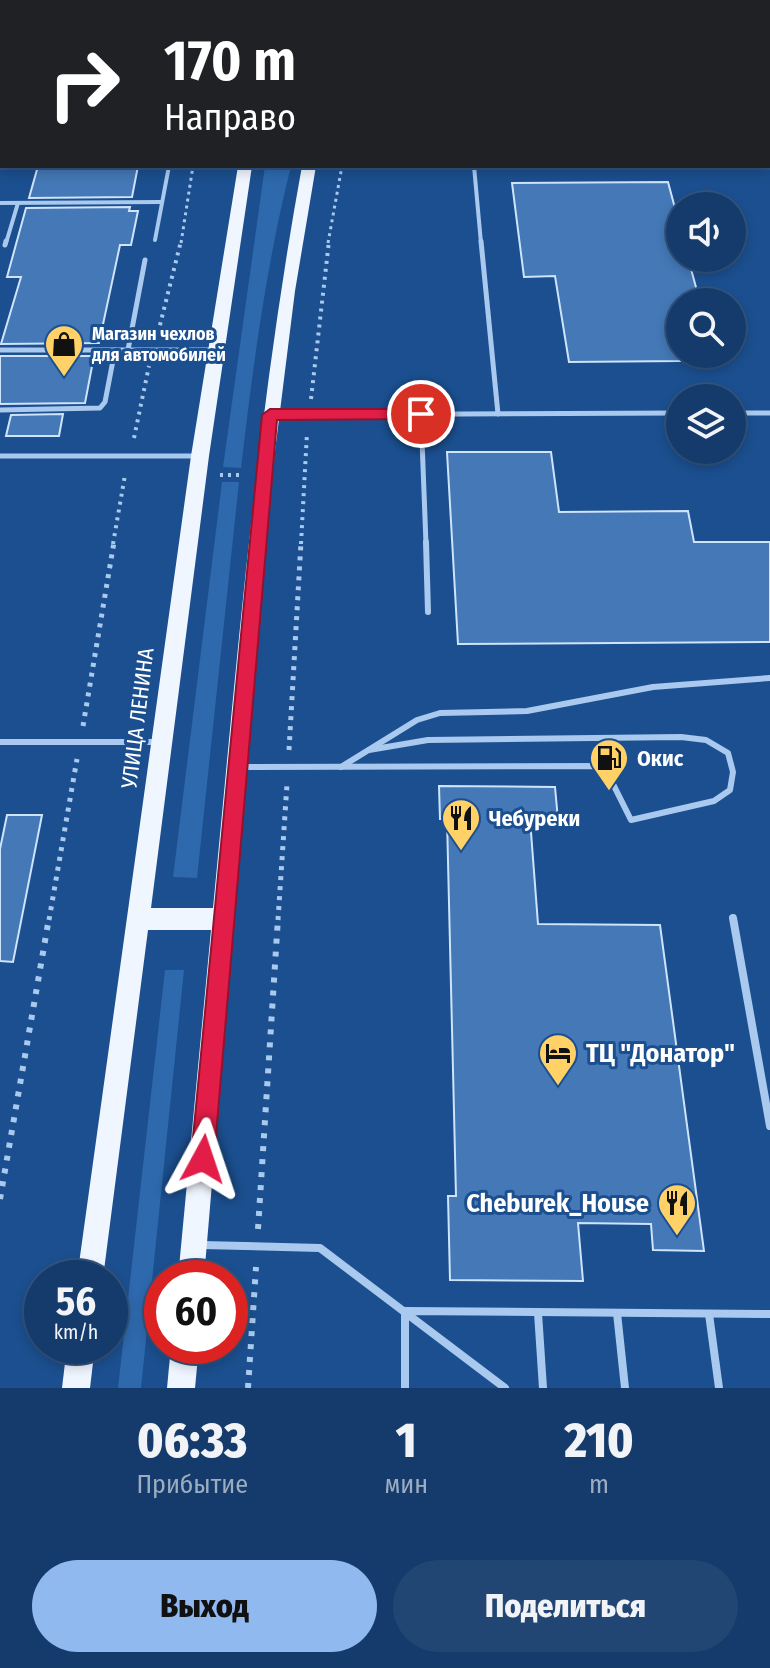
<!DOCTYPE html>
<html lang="ru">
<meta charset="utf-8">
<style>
:root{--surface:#143b6b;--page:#214673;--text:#f1f3f6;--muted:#9dadc1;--line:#33557e;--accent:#90b9f0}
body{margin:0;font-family:"Fira Sans Condensed",sans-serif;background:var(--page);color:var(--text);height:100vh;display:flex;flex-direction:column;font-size:30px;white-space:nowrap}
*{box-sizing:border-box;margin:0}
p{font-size:26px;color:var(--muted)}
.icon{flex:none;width:44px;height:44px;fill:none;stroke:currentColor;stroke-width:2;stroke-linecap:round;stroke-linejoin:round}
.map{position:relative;height:1388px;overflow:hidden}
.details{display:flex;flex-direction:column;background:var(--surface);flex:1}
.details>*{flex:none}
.guide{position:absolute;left:0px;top:0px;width:770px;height:168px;box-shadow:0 4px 12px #0003,0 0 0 2px var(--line);background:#202124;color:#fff;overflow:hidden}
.controls{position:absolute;left:666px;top:192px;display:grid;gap:16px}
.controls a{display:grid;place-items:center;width:80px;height:80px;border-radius:50%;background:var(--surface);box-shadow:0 4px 12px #0003,0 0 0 2px var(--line);font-size:40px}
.speed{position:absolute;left:24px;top:1260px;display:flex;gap:16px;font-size:40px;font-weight:700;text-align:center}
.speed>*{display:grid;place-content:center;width:104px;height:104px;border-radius:50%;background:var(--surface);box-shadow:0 4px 12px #0003,0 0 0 2px var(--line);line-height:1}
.speed small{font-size:20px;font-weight:400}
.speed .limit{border:12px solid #d22;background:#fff;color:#111}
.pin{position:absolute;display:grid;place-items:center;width:68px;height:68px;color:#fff;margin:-34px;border:4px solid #fff;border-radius:50%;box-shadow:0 2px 8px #0007}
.me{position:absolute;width:88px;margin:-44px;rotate:5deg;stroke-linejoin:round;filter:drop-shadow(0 0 6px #0008)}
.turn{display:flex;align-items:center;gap:28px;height:168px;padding:0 32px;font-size:36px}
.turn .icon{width:104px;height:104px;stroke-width:2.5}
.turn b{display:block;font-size:56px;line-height:68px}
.eta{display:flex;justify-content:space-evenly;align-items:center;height:136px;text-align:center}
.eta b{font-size:48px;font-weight:800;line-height:56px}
.cta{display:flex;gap:16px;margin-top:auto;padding:16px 32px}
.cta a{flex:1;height:92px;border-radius:48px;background:var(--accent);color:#111;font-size:32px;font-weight:800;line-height:92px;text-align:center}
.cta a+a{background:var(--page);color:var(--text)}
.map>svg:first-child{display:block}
.green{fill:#2e69ad}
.building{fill:#4478b7;stroke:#cfe3fa;stroke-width:2}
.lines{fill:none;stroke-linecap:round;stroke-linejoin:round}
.path-far3{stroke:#a9c9ee;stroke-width:3;stroke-dasharray:3 4;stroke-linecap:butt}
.path-far2{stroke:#a9c9ee;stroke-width:4;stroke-dasharray:3 5;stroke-linecap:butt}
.path-far1{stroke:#a9c9ee;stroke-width:5;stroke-dasharray:4 6;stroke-linecap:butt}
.path{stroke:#a9c9ee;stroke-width:6;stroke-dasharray:5 8;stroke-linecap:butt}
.service-far3{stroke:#a9c9ee;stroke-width:4}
.service-far2{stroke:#a9c9ee;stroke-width:5}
.service-far1{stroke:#a9c9ee;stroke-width:6}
.service{stroke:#a9c9ee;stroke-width:8}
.secondary{fill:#d6e6fa;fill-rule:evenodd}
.primary{fill:#f0f6ff;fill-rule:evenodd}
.route{fill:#e11d48;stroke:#92132f;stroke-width:2}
.labels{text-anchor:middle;stroke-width:6;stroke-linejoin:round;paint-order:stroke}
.far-poi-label{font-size:18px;font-weight:bold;fill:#fff;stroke:#1b4f8f;text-anchor:start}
.street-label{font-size:22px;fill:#fff;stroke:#1b4f8f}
.poi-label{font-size:22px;font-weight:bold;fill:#fff;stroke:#1b4f8f;text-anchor:start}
.near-poi-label{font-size:26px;font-weight:bold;fill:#fff;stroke:#1b4f8f;text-anchor:start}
</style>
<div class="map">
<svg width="770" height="1388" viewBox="0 0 770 1388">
<rect width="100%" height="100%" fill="#1b4f8f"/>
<g class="green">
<path d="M265,166H291C266,266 253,366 241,468L223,467Z"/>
<polygon points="222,482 239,482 197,878 173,877"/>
<polygon points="165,970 184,970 141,1388 118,1388"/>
</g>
<g class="building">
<polygon points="38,166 138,166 132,197 29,198"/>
<polygon points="668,182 680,227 680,258 688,258 700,302 680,302 680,361 569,362 555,276 524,277 512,183"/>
<polygon points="130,207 129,211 138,211 131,245 120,245 99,343 1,344 21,277 7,277 26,208"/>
<polygon points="0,356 94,356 85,403 0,404"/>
<polygon points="63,414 59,436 6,436 11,415"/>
<polygon points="447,452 551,452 559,512 688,511 694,542 770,542 770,642 458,644"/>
<polygon points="439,786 555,787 558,820 530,819 538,924 660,925 704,1251 653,1250 651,1224 578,1223 583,1281 450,1280 448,1196 456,1196 448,861 447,819 440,819"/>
<polygon points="7,815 42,815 13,962 0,961 0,849"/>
</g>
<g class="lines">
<g class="path-far3">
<polyline points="181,243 193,166"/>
<polyline points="328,243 342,166"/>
</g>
<g class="path-far2">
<polyline points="158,333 181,241"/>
<polyline points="311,399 329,241"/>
<polyline points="134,438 149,366"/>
<polyline points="220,475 242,475"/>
<polyline points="113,544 125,475"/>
<polyline points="301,544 307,433"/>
</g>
<g class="path-far1">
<polyline points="83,726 114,542"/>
<polyline points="289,750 301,542"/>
<polyline points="49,920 77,759"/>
<polyline points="278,920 287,784"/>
</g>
<g class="path">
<polyline points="0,1199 49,918"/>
<polyline points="258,1229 278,918"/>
<polyline points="248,1388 256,1267"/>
</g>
<g class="service-far3">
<polyline points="474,166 481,243"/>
<polyline points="0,203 162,202"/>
<polyline points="155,240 169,166"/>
<polyline points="6,243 18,203"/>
</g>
<g class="service-far2">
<polyline points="481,241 498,414"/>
<polyline points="5,245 6,241"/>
<polyline points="0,350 213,350"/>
<polyline points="128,350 145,260"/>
<polyline points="0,410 100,408 105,402 115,350"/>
<polyline points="732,413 770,413"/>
<polyline points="421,414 426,544"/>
<polyline points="273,415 680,413"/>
<polyline points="0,456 196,456"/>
</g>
<g class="service-far1">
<polyline points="426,542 428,612"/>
<polyline points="0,742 159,742"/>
<polyline points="241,767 604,766 631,820 714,801 730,790 733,772 728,753 706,740 681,737 428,740 369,750"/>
<polyline points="341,767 417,720 440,713 527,711 653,687 770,678"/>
</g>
<g class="service">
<polyline points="733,918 770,1126"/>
<polyline points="202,1245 320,1248 505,1388"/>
<polyline points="538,1313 543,1388"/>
<polyline points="617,1313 625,1388"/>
<polyline points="709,1314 719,1388"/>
<polyline points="405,1388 405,1311 770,1314"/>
</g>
<rect class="secondary" x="0" y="4" width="2" height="6"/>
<g class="primary">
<rect x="263" y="0" width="12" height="2"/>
<polygon points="599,0 770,0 770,4 597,2"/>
<path d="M238,166H252L209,456L151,908H213C237,660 257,412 302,166H316L295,291L272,475L204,1278H178L211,930H148L103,1278H77L191,456Z"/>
<polygon points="67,1346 95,1346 90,1388 62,1388"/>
<polygon points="171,1346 199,1346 195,1388 167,1388"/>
</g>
</g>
<polygon class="route" points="270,409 421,409 429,414 421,419 277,420 214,1159 211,1168 203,1171 194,1168 191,1159 262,415"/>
<defs>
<symbol id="shop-pin" viewBox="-11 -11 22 30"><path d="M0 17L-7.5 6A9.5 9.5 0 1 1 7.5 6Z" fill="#ffd166" stroke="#1b4f8f"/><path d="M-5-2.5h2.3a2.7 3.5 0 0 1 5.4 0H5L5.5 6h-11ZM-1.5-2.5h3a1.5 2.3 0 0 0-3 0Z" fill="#111"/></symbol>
<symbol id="fuel-pin" viewBox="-11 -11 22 30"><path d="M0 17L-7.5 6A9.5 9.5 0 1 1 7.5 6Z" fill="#ffd166" stroke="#1b4f8f"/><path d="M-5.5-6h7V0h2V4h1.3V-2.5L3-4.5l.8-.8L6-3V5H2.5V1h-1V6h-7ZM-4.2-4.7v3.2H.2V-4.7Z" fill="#111"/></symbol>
<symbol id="restaurant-pin" viewBox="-11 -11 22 30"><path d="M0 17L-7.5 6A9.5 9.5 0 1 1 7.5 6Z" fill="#ffd166" stroke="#1b4f8f"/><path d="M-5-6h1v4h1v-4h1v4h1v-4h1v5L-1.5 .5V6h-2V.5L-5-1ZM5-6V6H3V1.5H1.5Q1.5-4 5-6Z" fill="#111"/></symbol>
<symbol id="hotel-pin" viewBox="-11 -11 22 30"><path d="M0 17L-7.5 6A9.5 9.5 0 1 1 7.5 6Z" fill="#ffd166" stroke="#1b4f8f"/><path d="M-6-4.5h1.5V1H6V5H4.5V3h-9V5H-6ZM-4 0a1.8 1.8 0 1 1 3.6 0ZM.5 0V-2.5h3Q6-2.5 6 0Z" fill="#111"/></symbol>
</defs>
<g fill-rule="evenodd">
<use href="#shop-pin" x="42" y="322" width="44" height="60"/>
<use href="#fuel-pin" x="587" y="736" width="44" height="60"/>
<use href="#restaurant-pin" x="439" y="796" width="44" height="60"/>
<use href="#hotel-pin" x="536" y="1031" width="44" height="60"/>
<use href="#restaurant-pin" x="655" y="1181" width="44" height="60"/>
</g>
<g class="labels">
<g class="far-poi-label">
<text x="92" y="340">Магазин чехлов<tspan x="92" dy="21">для автомобилей</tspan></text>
</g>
<g class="street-label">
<text transform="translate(137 718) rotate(-83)" y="8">УЛИЦА ЛЕНИНА</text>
</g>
<g class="poi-label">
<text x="637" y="766">Окис</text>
<text x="489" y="826">Чебуреки</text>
</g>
<g class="near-poi-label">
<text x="586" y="1062">ТЦ "Донатор"</text>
<text x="649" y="1212" text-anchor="end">Cheburek_House</text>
</g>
</g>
</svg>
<div class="controls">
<a><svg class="icon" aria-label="sound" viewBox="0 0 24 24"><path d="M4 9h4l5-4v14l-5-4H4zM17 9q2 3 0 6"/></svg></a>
<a><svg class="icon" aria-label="search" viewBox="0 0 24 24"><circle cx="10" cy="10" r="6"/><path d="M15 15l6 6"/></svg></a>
<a><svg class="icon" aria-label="layers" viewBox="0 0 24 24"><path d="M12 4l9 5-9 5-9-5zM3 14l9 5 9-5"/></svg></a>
</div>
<div class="speed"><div>56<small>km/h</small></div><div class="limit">60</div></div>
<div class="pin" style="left:421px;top:414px;background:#d93025"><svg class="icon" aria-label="arrive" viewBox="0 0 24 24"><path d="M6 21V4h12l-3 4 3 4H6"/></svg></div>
<svg class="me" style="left:203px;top:1159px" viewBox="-20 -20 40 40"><path d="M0-17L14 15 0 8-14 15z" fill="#e11d48" stroke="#fff" stroke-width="4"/></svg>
<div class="guide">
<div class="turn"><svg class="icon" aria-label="right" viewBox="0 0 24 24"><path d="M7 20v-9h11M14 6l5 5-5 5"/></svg><div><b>170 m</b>Направо</div></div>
</div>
</div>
<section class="details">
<div class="eta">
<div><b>06:33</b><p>Прибытие</p></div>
<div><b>1</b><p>мин</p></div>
<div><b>210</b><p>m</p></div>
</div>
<div class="cta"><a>Выход</a><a>Поделиться</a></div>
</section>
